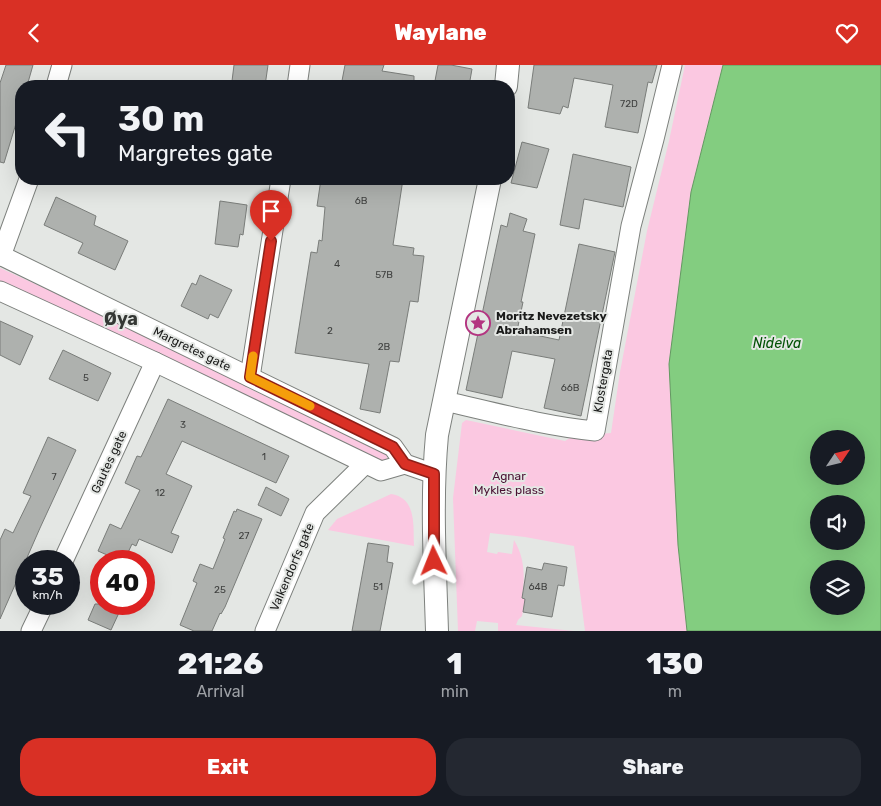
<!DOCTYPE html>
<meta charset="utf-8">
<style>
:root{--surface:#171b24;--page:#242831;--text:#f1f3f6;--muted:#9ea1a6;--accent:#d93025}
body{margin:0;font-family:Rubik,sans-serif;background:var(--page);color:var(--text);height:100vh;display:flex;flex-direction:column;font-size:19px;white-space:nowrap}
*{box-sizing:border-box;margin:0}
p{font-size:16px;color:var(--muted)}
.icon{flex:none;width:28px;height:28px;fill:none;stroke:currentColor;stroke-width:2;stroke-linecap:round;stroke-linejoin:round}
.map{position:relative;height:566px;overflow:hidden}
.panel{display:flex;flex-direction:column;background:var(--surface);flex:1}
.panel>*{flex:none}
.banner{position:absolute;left:15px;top:15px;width:500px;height:105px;border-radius:20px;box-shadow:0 5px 20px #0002;background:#171b24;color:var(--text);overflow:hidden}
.needle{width:32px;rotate:55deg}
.fabs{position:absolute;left:810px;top:365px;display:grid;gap:10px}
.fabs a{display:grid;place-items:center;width:55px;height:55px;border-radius:50%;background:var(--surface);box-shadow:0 5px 20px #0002;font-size:25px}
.speed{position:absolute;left:15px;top:485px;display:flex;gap:10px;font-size:25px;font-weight:700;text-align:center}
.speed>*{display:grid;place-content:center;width:65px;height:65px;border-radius:50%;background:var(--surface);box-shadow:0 5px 20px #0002;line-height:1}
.speed small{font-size:12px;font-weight:400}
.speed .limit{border:8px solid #d22;background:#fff;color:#111}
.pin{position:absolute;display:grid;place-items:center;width:42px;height:42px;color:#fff;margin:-51px -21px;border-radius:50% 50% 50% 0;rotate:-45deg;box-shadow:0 0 5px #0007}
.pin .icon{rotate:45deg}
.me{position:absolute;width:55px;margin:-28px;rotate:358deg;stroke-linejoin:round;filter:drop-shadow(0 0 4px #0008)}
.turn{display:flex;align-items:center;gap:18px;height:105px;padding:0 20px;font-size:22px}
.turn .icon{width:65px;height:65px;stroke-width:2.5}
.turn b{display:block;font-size:35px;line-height:42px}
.eta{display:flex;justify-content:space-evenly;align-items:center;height:85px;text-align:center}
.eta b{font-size:30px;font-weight:800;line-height:35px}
.primary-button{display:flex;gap:10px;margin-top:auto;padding:10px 20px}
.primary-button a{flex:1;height:58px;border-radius:20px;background:var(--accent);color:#fff;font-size:20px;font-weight:800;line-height:58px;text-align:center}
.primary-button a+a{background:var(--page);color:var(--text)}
header{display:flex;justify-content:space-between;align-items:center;height:65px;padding:0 20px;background:var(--accent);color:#fff;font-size:22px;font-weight:800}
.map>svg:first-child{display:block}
.green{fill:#fbc8e1}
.water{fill:#83cd80;stroke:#649861;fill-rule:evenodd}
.building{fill:#aeb1ae;stroke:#7a7d7a}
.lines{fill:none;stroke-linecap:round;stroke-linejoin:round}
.minor-casing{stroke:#7d807d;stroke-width:21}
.tertiary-casing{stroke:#7d807d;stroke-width:24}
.minor{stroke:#fff;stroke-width:19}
.tertiary{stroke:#fff;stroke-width:22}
.route-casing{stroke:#8d1f18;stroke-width:12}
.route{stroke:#d93025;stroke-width:9}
.slow{stroke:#f59e0b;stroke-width:9}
.labels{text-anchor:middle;stroke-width:4;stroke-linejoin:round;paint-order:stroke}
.number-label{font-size:10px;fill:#3f403f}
.poi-label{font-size:12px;font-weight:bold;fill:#1a1b1a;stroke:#e4e7e4;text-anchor:start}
.street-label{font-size:12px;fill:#1a1b1a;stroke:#e4e7e4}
.park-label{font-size:12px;fill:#4a1133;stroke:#e4e7e4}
.water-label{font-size:14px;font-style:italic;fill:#005104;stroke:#e4e7e4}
.district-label{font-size:18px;font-weight:bold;fill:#343734;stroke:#e4e7e4}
</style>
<header><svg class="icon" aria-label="back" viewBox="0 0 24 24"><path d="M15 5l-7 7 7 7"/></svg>Waylane<svg class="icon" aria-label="heart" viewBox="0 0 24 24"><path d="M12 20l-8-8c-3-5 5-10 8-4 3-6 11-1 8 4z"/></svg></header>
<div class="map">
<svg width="881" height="566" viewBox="0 0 881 566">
<rect width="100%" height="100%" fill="#e4e7e4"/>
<g class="green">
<path d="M685,0H723L691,127L669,299L678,480L687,566H585L574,481L525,472L490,468L487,487L497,489L498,487L512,489L514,475C525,493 525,512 522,533L525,534L522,551L518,555L516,560L574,566H498V558L477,556L475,566H458L453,433L462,358L466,355L565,376L573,371L611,368L620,307L647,166L669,76Z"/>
<polygon points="0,203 224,305 248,323 380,386 386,390 388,395 382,397 0,218"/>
<path d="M391,429C417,433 413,461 414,481L328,465L337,454Z"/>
</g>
<path class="water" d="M723,0H881V566H687L678,480L669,299L691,127ZM819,374H856V411H819ZM819,439H856V476H819ZM819,504H856V541H819Z"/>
<g class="building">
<polygon points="6,0 33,0 27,21 21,21 21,42 4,98 0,97 0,18"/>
<polygon points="234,0 268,0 265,21 232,16"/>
<polygon points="345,0 384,0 382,6 414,11 414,21 341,21"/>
<polygon points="438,0 451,0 472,4 469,21 434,21"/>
<polygon points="534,0 657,0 652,18 648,17 638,68 605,62 613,20 574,13 568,43 563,41 560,49 528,43"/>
<polygon points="522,77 549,84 537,123 511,118"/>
<polygon points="573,89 631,102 623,142 584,134 579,164 560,160"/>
<polygon points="321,114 403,114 393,180 414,183 413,190 424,191 418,237 410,236 399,297 390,296 380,348 360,344 369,299 295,288 311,187 317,188 319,175 322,176 325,142 317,141"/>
<polygon points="56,132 96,151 94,160 128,176 115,205 78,188 83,178 44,160"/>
<polygon points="220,136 247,140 243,170 240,169 238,182 215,179"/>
<polygon points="510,148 527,154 523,166 535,169 521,237 523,237 517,266 559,275 579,179 615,187 581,351 544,343 555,294 512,286 502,333 466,325 501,160 507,162"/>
<polygon points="200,210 232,225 218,253 210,249 208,254 181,241 192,218 196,220"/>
<polygon points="0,256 33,271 20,300 0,290"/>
<polygon points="63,285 111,308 98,336 49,314"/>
<polygon points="168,334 289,391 276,418 182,376 166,409 192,421 171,468 179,471 172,488 139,474 136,481 132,479 124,496 121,496 98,486 110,459 121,464 140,425 125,418 137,391 141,392"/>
<polygon points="48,372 76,385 40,463 0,554 0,475 5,464 13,468 31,431 23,428"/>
<polygon points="266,422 289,434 281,451 258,440"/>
<polygon points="237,444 262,454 225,542 221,549 220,548 212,566 194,566 180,560 197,518 193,516 200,499 213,504 225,474 223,473 234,446 236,447"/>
<polygon points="368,478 389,481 387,497 393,498 390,514 380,566 352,566"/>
<polygon points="544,498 567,502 564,521 558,520 552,552 523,547 525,534 522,533 527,502 542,505"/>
<polygon points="95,539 123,539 111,565 88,555"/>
</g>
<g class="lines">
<defs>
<g id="minor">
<polyline points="56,21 62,0"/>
<polyline points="297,21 300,0"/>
<polyline points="0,190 393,382 405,399 434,409"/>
<polyline points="1,191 29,114"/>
<polyline points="0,226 155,297 381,406 405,399"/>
<polyline points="250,312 281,114"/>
<path d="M444,336C493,347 544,361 595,366L631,161L654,74L672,0"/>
<polyline points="63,496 155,297"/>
<polyline points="31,566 44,539"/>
<polyline points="265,566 315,448 365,399"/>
</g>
<g id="tertiary">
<polyline points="506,21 508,0"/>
<path d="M437,566C435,500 431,435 437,370L490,114"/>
</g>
</defs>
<use href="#minor" class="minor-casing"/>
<use href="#tertiary" class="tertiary-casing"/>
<use href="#minor" class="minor"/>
<use href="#tertiary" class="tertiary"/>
</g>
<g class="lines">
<defs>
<polyline id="route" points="271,176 250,312 393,382 405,399 434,409 434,496"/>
</defs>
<use href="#route" class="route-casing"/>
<use href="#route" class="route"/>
<polyline class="slow" points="253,291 250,312 310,341"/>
</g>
<defs>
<symbol id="sight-ring" viewBox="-11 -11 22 22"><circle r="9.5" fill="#e4e7e4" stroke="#b33480" stroke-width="1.5"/><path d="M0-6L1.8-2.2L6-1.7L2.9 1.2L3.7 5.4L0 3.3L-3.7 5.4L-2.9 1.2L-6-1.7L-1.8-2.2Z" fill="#b33480"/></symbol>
</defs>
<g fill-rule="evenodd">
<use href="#sight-ring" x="464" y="244" width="28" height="28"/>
</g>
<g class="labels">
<g class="number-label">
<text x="629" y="42">72D</text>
<text x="361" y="139">6B</text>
<text x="337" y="202">4</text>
<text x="384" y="213">57B</text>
<text x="330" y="269">2</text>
<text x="384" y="285">2B</text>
<text x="86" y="316">5</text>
<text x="570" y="326">66B</text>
<text x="183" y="363">3</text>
<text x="264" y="395">1</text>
<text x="54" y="415">7</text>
<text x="160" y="431">12</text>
<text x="244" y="474">27</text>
<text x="378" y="525">51</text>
<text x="538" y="525">64B</text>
<text x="220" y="528">25</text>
</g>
<g class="poi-label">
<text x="496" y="255">Moritz Nevezetsky<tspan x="496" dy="14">Abrahamsen</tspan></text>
</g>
<g class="street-label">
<text transform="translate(192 284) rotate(26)" y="4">Margretes gate</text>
<text transform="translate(603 316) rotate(-80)" y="4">Klostergata</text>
<text transform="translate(109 397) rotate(-65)" y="4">Gautes gate</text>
<text transform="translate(292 502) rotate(-67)" y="4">Valkendorfs gate</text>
</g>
<g class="park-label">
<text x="509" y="415">Agnar<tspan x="509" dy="14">Mykles plass</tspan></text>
</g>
<g class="water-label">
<text x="777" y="283">Nidelva</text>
</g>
<g class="district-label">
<text x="121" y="260">Øya</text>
</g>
</g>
</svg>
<div class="fabs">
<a><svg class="needle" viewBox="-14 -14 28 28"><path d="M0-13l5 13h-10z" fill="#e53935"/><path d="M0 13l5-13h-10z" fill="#9ea1a6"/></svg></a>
<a><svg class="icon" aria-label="sound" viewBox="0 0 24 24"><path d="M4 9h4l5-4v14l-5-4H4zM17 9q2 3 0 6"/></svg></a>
<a><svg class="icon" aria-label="layers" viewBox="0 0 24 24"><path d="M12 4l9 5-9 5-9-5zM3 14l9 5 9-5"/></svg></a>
</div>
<div class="speed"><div>35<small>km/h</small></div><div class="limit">40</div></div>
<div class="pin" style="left:271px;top:176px;background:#d93025"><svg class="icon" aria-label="arrive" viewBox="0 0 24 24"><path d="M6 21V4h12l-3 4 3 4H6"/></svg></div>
<svg class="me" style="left:434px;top:496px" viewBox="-20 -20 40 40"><path d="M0-17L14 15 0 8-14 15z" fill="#d93025" stroke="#fff" stroke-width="4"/></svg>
<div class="banner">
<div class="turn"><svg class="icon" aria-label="left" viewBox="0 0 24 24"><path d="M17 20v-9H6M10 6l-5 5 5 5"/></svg><div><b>30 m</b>Margretes gate</div></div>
</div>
</div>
<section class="panel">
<div class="eta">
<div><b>21:26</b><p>Arrival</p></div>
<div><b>1</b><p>min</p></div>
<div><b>130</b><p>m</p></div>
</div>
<div class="primary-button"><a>Exit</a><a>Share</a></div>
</section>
